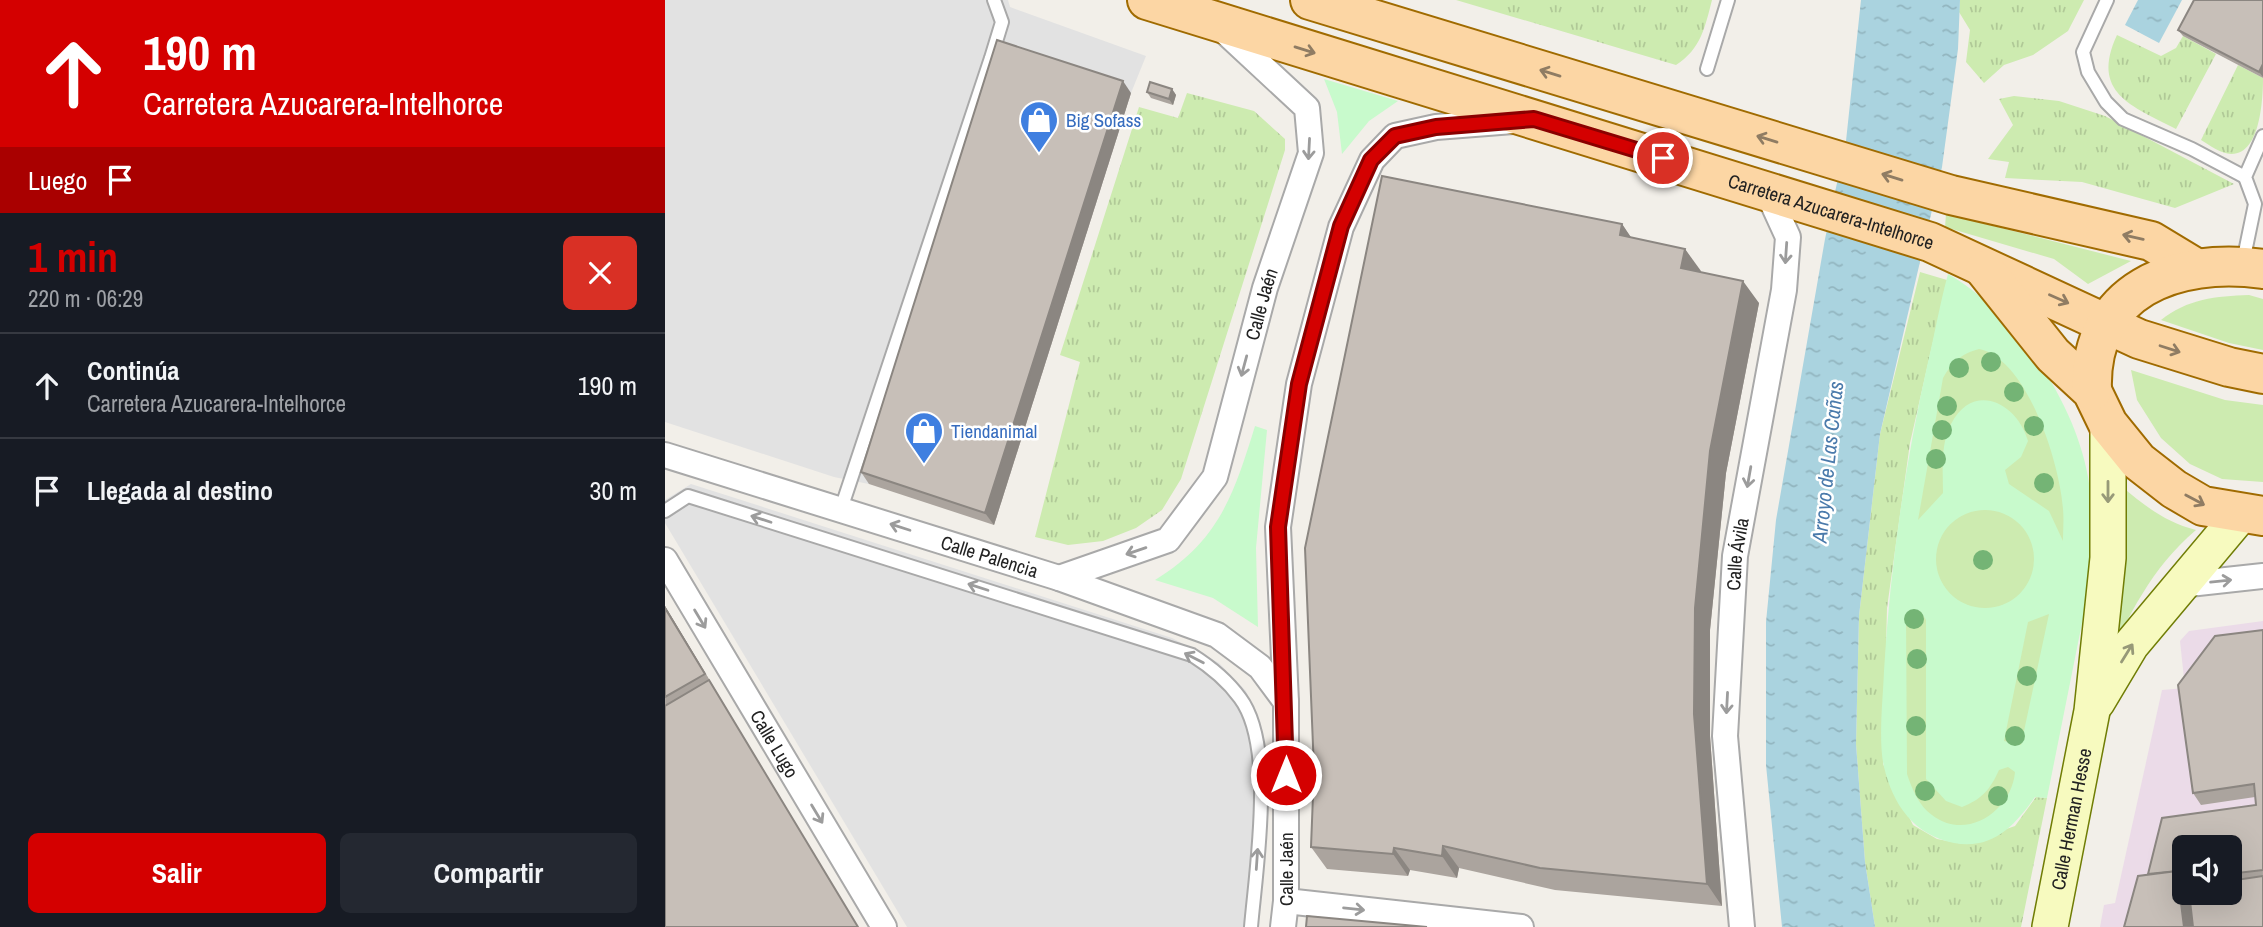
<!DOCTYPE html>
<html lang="es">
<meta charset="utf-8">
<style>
:root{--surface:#171b24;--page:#242831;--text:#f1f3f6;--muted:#9ea1a6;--line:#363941;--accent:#d40000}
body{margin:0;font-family:"Archivo Narrow",sans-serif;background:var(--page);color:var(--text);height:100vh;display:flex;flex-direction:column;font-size:26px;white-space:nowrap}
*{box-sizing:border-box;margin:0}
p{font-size:23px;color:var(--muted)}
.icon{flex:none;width:38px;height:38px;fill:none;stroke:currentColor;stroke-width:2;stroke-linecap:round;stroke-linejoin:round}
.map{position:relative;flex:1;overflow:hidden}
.side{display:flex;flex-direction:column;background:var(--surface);width:665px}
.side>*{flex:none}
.top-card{background:#d40000;color:#fff;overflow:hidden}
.fabs{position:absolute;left:1507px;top:835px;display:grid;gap:14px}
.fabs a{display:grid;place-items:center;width:70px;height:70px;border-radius:10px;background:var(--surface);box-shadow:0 7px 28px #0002;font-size:35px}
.pin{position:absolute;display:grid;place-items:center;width:60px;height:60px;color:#fff;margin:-30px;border:4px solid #fff;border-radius:50%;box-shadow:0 2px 7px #0007}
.me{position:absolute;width:77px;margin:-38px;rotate:0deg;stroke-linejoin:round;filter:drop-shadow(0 0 5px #0008)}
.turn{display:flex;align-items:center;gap:24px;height:147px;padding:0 28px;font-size:32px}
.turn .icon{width:91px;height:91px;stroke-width:2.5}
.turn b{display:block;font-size:49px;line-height:60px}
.then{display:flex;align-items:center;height:66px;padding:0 28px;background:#0003;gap:14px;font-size:26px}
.round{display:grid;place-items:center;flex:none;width:74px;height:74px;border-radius:10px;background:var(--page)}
.overview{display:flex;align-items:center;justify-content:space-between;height:119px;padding:0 28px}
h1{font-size:42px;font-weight:800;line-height:52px;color:var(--accent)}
.action{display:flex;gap:14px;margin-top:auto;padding:14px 28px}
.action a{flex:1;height:80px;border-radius:10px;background:var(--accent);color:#fff;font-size:28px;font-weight:800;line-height:80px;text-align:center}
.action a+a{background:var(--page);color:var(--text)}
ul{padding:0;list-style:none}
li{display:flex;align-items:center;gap:21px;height:105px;padding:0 28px;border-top:2px solid var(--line)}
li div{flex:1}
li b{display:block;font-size:26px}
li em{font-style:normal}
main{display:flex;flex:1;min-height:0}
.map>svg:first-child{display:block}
.industrial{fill:#ebdbe8;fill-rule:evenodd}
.grass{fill:url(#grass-tufts)}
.park{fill:#c8facc}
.garden{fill:#cdebb0}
.parking{fill:#e2e2e2}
.water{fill:url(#water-ripples)}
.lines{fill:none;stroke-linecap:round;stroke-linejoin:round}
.lane-casing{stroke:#a9a9a9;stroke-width:16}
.street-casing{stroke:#a9a9a9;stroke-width:28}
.secondary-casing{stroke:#707d05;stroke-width:38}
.primary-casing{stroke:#a06b00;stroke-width:42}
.lane{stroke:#fff;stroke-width:12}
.street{stroke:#fff;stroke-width:24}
.secondary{stroke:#f7fabf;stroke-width:35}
.primary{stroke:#fcd6a4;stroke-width:38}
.tree{fill:#74b475}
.wall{fill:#aba49e;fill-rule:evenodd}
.shaded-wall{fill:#8b8681}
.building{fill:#c7bfb8;stroke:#8b8681;stroke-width:2}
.oneway{stroke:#8f7c63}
.oneway2{stroke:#9c9c9c}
.oneway3{stroke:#979978}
.route-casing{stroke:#8a0000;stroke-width:18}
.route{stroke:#d40000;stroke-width:12}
.labels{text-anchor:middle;stroke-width:5;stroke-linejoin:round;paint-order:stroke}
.shop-label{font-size:19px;fill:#366cbe;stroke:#fff;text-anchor:start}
.street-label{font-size:19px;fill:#222;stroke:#fff}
.water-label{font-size:21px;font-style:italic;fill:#4a7aab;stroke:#fff}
</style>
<main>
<section class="side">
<div class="top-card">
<div class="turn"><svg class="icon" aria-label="ahead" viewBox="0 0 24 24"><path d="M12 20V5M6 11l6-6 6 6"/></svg><div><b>190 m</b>Carretera Azucarera-Intelhorce</div></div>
<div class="then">Luego<svg class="icon" aria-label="arrive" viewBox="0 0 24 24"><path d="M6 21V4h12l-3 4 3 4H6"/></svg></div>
</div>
<div class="overview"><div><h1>1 min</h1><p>220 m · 06:29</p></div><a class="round" style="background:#d93025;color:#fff"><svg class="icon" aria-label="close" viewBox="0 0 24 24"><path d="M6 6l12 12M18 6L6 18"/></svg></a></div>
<ul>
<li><svg class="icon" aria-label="ahead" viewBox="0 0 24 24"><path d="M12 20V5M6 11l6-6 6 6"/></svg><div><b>Continúa</b><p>Carretera Azucarera-Intelhorce</p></div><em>190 m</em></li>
<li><svg class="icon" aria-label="arrive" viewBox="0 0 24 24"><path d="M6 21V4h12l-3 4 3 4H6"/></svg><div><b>Llegada al destino</b></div><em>30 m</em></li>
</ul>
<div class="action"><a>Salir</a><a>Compartir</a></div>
</section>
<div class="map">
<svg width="1598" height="927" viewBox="0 0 1598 927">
<defs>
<pattern id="grass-tufts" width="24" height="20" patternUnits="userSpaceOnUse" patternTransform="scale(1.75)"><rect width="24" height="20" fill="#cdebb0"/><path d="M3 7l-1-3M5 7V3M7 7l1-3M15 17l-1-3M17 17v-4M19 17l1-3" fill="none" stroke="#b0c997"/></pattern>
<pattern id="water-ripples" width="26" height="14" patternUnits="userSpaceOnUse" patternTransform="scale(1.75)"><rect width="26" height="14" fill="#aad3df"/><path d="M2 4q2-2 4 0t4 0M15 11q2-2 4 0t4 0" fill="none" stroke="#92b5bf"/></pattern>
</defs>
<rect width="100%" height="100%" fill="#f2efe9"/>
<path class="industrial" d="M1598,621V927H1435L1439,905L1450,903L1497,690L1520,688L1515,641L1524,631ZM1519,847H1564V892H1519Z"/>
<g class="grass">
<path d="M791,0H1047C1040,27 1036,49 1011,65Z"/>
<polygon points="1295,0 1419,0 1403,31 1368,55 1339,65 1319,83 1301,62 1305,30 1294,12"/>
<path d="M1452,35L1496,56L1511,48L1518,36L1551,54L1511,129C1467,106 1425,93 1452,35Z"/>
<path d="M1573,65L1598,78C1598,97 1596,155 1566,154C1557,154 1544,145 1536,140Z"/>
<polygon points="522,93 589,111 620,139 620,150 516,479 497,510 471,528 438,541 403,545 370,537 415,362 395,355 474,107 513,118"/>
<polygon points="1349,96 1394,101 1440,116 1569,184 1510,208 1417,182 1340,178 1344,162 1323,159 1348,125 1334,99"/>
<polygon points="1255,272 1282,280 1245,443 1222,608 1218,764 1248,825 1272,839 1298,844 1350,826 1371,797 1382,798 1356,927 1210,927 1200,862 1191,744 1194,616 1215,434"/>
</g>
<g class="park">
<polygon points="659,79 733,101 704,121 677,154 672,112"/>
<path d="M1283,274C1350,312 1410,402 1423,477C1428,505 1429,534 1429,563L1382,798L1370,797C1350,825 1328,850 1289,843C1249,835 1228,805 1219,767C1213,741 1218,698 1219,671C1225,567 1240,464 1263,362C1270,333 1275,303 1283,274Z"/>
<path d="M590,426L602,430L591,548L593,627L548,598L490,580C554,541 569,494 590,426Z"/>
</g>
<g class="garden">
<polygon points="1281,214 1466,261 1423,284 1389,259 1280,227"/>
<path d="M1584,295L1598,299V350L1564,343L1496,320C1522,299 1551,296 1584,295Z"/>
<path d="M1314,349C1363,359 1395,465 1398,509C1399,519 1398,531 1398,541L1384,511L1344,484L1340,470L1356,457L1363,441C1352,402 1308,381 1286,424C1275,446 1278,470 1278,493L1253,520L1278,378C1288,361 1296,354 1314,349Z"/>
<polygon points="1466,370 1560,400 1598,405 1598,482 1557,479 1525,464 1496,438 1472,400"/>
<path d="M1456,486C1480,506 1500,522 1531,530C1486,568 1464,616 1439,667Z"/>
<circle cx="1320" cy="559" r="49"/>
<path d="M1249,609L1256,612L1261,620V779L1281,801L1297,807C1317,799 1325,790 1334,770L1343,767L1350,772C1347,810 1302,842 1267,815C1254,806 1247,789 1242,774L1241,615Z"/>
<polygon points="1384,614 1356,745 1339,741 1363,622"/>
</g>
<g class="parking">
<polygon points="0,0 343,0 345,7 481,56 466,93 341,52 204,484 169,477 0,422"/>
<polygon points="26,484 507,638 554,663 581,691 599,736 602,769 600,845 592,927 242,927 0,523 0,500"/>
</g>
<g class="water">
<polygon points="1196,0 1295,0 1293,49 1277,167 1215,434 1194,616 1191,744 1200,862 1210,927 1117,927 1101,765 1101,622 1111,520 1160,239 1181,141"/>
<polygon points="1473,0 1517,0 1494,43 1460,25"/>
</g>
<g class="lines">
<defs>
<g id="lane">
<polyline points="1442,0 1418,52 1423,72 1441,102 1458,119 1527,149 1580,177"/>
<polyline points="1042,69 1063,0"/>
<polyline points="1578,262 1590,204 1580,177 1598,136"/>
<polyline points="176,509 326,58 337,22 329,0"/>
<path d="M0,511L23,496L527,655C546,667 562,680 575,698C611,746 591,868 586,927"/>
</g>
<g id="street">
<path id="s1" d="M0,455L394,578L552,635L595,667L621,702"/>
<path id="s2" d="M0,560L219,927"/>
<path id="s3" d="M394,578L503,540L550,477L600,288L646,153L642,108L558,30"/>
<polyline points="1515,585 1598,576"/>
<polyline points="621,901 856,927"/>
<path id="s4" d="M618,927L621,901V702L613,527L634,384L676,227L707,160L730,136L771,127L848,121"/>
<path id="s5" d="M1077,927L1060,736L1070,556L1119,290L1123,237L1101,189"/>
</g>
<g id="secondary">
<polyline points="1432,702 1466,645 1576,514"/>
<path id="s6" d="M1385,927L1427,711L1443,558V424"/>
</g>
<g id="primary">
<path id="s7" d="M482,0L1265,242L1474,339L1564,367L1598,374"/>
<polyline points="645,0 1286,195 1486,241 1529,267"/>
<polyline points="1320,270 1388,355 1427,391 1443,424 1473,461 1509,489 1538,506 1598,516"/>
<path d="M1427,391C1423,289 1511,257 1598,269"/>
</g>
</defs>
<use href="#lane" class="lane-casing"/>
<use href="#street" class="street-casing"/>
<use href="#secondary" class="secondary-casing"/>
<use href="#primary" class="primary-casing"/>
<use href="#lane" class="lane"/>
<use href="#street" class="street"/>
<use href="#secondary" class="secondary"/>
<use href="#primary" class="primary"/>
</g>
<g class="tree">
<circle cx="1326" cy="362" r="10"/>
<circle cx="1294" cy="368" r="10"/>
<circle cx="1349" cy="392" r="10"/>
<circle cx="1282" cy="406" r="10"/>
<circle cx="1369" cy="426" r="10"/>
<circle cx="1277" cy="430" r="10"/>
<circle cx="1271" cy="459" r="10"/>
<circle cx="1379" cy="483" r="10"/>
<circle cx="1318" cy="560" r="10"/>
<circle cx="1249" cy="619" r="10"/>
<circle cx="1252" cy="659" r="10"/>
<circle cx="1362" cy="676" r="10"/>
<circle cx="1251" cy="726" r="10"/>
<circle cx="1350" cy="736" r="10"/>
<circle cx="1260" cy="791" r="10"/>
<circle cx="1333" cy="796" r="10"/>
</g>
<g class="wall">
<polygon points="1598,0 1598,78 1518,36 1513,30"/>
<polygon points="507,89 511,95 508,105 486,98 482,92"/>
<polygon points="466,93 329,525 204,484 196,472"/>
<polygon points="957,224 966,238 1020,249 1035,272 1094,303 1061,473 1045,630 1045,736 1057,906 890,890 794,868 792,878 745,870 743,876 662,869 646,847"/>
<polygon points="0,606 193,927 0,927"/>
<path d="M1598,630V927H1459L1473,876L1483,874L1497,818L1591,805L1590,797L1536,805L1528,793L1513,685L1550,636ZM1519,847H1564V892H1519Z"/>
</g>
<g class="shaded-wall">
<polygon points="1598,64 1598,77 1594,72"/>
<polygon points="458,81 466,93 329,525 320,513"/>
<polygon points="507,89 511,95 508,105 504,99"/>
<polygon points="957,224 972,246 955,235"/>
<polygon points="1020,249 1036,271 1031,290 1016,268"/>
<polygon points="1078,281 1094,303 1061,473 1045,630 1045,736 1057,906 1042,884 1029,714 1030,608 1045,451"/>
<polygon points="0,606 48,686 0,608"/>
<polygon points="778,846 794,868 792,878 777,856"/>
<polygon points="729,848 745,870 743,876 728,854"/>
<polygon points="1512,871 1519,881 1519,892 1527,892 1532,927 1519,927"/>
</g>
<g class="building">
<polygon points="1529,0 1598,0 1598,64 1594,72 1513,30"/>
<polygon points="332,40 458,81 320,513 196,472"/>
<polygon points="485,82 507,89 504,99 482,92"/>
<polygon points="717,176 957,224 955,235 1020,249 1016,268 1078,281 1045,451 1030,608 1029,714 1042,884 875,868 778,846 777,856 729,848 728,854 646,847 649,770 640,548"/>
<polygon points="0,608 40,674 0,697"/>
<polygon points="1598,630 1598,870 1564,874 1564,847 1519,847 1519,880 1512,871 1483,874 1497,818 1591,805 1589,784 1528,793 1513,685 1550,636"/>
<polygon points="44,680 193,927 0,927 0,706"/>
<polygon points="1512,871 1519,927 1459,927 1473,876"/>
<polygon points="1598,876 1598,927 1528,927 1524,892 1564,892 1564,881"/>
<polygon points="642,916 762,927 641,927"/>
</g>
<defs><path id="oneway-shaft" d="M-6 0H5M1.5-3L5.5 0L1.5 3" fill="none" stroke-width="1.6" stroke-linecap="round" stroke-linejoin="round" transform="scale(1.75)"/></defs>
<g class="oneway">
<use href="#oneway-shaft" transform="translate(640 50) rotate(17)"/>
<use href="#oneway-shaft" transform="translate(885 73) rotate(-163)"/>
<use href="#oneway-shaft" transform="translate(1102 139) rotate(-163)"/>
<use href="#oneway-shaft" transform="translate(1227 177) rotate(-163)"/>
<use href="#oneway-shaft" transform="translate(1468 237) rotate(-167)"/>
<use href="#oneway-shaft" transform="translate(1394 299) rotate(24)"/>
<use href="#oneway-shaft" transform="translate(1505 349) rotate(18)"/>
<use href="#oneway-shaft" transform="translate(1530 500) rotate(28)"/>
</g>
<g class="oneway2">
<use href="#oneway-shaft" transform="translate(644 149) rotate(93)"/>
<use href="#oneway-shaft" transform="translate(1121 253) rotate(94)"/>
<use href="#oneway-shaft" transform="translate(579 366) rotate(105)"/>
<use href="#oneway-shaft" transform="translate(1084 477) rotate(100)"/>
<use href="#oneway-shaft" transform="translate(96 519) rotate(-162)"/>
<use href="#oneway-shaft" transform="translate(235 527) rotate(-162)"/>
<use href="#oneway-shaft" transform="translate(471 551) rotate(161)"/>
<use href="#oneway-shaft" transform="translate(1556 581) rotate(-6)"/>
<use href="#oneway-shaft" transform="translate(313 587) rotate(-162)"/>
<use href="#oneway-shaft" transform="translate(35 619) rotate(59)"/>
<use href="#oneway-shaft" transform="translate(529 658) rotate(-153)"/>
<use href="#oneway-shaft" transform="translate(1062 703) rotate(93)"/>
<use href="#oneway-shaft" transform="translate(152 814) rotate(59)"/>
<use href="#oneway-shaft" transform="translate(592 859) rotate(-86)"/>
<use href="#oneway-shaft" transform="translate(689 909) rotate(6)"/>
</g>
<g class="oneway3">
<use href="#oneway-shaft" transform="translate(1443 492) rotate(90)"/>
<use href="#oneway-shaft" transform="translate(1462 653) rotate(-58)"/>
</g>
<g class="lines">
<defs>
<polyline id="route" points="621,775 613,527 634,384 676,226 706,160 730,136 771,127 869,119 998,158"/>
</defs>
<use href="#route" class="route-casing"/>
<use href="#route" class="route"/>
</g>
<defs>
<symbol id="shop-pin" viewBox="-11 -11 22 30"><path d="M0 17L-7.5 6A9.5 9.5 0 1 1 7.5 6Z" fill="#3f7fe0" stroke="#fff"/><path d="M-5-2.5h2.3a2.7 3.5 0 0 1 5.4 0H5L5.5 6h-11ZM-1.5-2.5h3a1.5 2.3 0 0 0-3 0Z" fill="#fff"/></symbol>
</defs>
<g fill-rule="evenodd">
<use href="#shop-pin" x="352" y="98" width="44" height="60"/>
<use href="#shop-pin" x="237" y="409" width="44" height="60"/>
</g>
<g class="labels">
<g class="shop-label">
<text x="401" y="127">Big Sofass</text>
<text x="286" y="438">Tiendanimal</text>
</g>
<g class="street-label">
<text dy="7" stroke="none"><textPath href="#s7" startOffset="716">Carretera Azucarera-Intelhorce</textPath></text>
<text dy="7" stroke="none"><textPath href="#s3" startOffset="373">Calle Jaén</textPath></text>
<text dy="7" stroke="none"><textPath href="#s1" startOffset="340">Calle Palencia</textPath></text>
<text dy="7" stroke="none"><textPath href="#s5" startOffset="374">Calle Ávila</textPath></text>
<text dy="7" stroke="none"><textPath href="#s2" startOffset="214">Calle Lugo</textPath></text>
<text dy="7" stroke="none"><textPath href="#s6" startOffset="110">Calle Herman Hesse</textPath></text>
<text dy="7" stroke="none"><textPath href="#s4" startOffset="58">Calle Jaén</textPath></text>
</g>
<g class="water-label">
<text transform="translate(1163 462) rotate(-84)" y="7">Arroyo de Las Cañas</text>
</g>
</g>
</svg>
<div class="fabs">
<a><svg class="icon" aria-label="sound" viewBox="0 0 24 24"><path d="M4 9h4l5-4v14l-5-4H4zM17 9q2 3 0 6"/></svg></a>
</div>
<div class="pin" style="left:998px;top:158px;background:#d93025"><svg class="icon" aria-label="arrive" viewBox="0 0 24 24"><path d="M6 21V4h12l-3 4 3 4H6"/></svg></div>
<svg class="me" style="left:621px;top:775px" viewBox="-20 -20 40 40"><circle r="17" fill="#d40000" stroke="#fff" stroke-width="3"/><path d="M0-11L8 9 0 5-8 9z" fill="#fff"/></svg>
</div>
</main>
